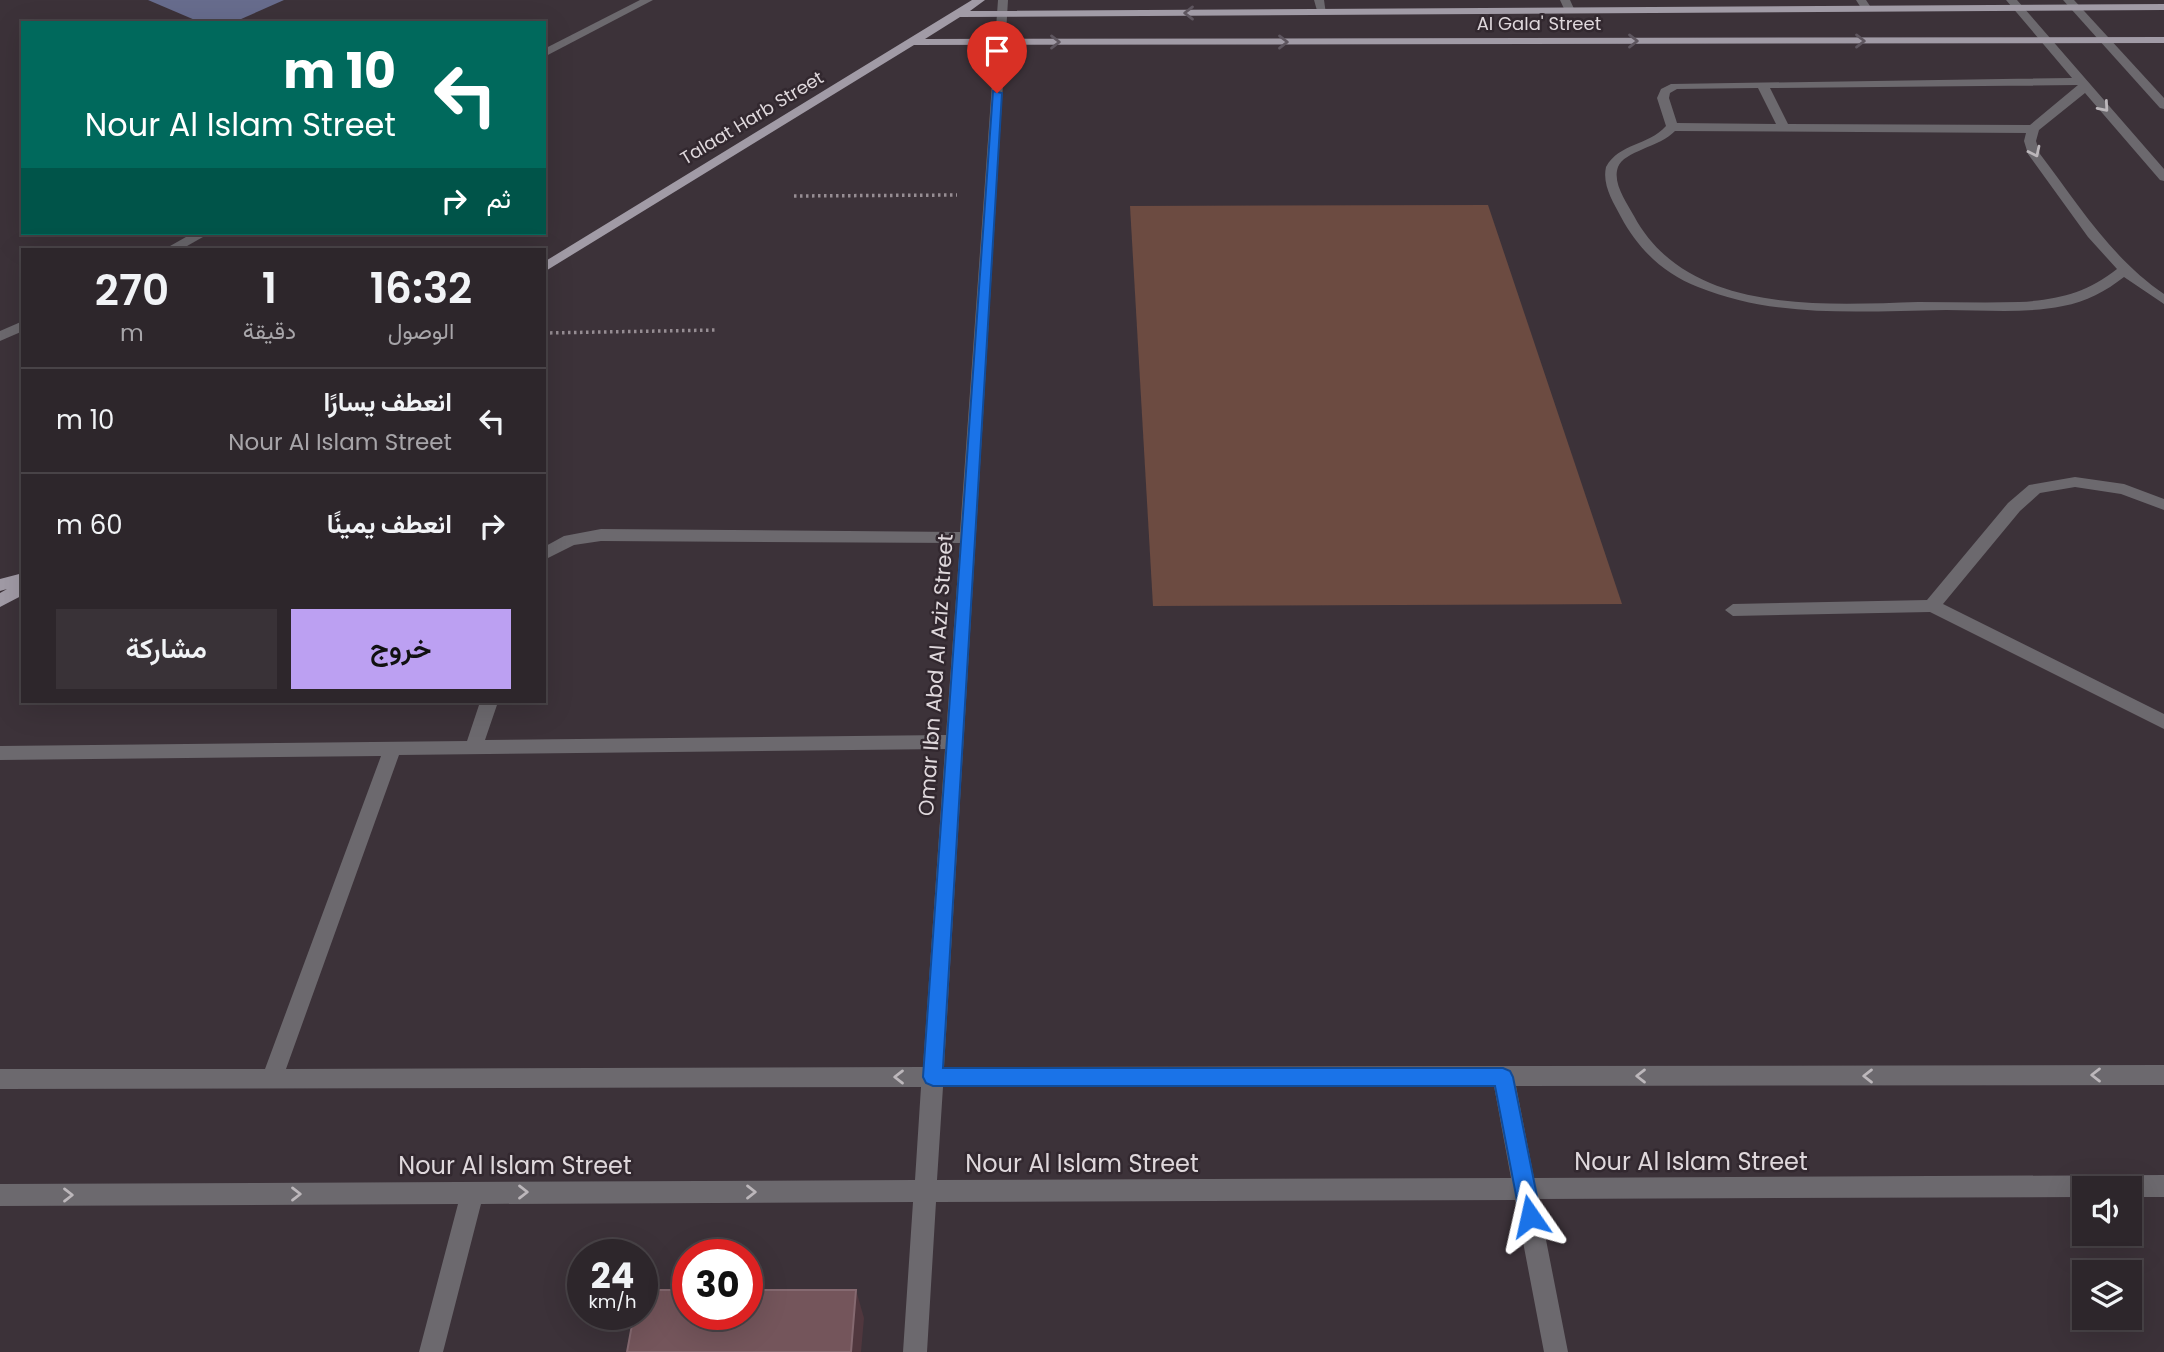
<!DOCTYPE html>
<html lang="ar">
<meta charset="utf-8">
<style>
:root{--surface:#2d262b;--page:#393237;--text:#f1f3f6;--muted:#a7a5a9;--line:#484347;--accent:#bca0f2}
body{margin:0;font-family:Poppins,Vazirmatn,sans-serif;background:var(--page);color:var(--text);direction:rtl;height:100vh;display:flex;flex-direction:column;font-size:26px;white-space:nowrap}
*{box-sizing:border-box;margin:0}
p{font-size:23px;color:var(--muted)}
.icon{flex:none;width:38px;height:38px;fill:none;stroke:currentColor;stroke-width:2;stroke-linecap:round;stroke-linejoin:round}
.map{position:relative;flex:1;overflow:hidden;direction:ltr}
.drawer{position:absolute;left:21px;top:248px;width:525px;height:455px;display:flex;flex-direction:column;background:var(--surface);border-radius:0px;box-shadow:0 7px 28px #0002,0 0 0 2px var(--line);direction:rtl}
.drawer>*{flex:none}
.top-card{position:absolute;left:21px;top:21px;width:525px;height:214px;border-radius:0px;box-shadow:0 7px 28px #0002,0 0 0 2px var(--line);direction:rtl;background:#00695c;color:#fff;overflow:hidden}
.controls{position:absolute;left:2072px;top:1176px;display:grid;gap:14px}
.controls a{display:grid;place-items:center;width:70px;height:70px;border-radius:0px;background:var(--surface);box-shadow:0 7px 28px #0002,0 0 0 2px var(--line);font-size:35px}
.speed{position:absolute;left:567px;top:1239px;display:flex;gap:14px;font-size:35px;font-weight:700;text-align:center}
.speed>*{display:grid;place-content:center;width:91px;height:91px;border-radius:50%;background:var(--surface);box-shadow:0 7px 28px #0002,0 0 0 2px var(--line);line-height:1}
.speed small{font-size:18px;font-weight:400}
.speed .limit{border:10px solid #d22;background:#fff;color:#111}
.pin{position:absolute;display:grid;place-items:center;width:60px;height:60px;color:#fff;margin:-72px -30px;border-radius:50% 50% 50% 0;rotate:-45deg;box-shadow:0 0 7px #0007}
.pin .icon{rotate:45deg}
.me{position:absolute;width:77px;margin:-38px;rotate:349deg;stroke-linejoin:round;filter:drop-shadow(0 0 5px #0008)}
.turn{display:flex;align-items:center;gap:24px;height:147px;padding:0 35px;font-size:32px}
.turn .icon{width:91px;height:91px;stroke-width:2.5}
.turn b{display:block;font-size:49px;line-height:60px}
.then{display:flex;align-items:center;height:66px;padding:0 35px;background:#0003;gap:14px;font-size:26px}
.eta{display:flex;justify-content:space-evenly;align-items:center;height:119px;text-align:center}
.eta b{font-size:42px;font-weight:600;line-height:49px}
.cta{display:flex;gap:14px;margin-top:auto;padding:14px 35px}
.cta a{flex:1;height:80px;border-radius:0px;background:var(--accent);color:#111;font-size:28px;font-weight:600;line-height:80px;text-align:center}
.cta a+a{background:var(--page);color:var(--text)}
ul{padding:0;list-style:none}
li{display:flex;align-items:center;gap:21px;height:105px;padding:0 35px;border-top:2px solid var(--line)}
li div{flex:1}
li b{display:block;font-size:26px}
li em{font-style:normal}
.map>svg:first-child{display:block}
.green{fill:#6c4b41}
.water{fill:#676c8d}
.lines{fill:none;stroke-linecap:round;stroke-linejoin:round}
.path{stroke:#968d93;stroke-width:3.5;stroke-dasharray:2.5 3.5;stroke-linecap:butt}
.minor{fill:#6c696e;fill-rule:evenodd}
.major{fill:#a19ba6;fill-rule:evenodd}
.shaded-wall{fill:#50373e}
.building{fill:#74555b;stroke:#856970;stroke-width:2}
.oneway{stroke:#5e565f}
.oneway2{stroke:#bcb7bb}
.route{fill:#1a73e8;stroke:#114b97;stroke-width:2}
.labels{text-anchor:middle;stroke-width:5;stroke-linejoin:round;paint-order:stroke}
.far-street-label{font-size:18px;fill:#dfd8dc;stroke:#32282f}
.street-label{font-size:21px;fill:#dfd8dc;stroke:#32282f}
.near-street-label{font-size:24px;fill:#dfd8dc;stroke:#32282f}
</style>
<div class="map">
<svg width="2164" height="1352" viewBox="0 0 2164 1352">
<rect width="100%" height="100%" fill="#3c3239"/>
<polygon class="green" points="1488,205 1622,604 1153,606 1130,206"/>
<polygon class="water" points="148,0 284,0 232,23 202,23"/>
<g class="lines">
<g class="path">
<polyline points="794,196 957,195"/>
<polyline points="544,333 717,330"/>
</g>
<g class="minor">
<polygon points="640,0 653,0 544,57 544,49"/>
<path d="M998,0H1008L944,1067L2164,1065V1085L1516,1086L1534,1178L2164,1175V1197H2130V1188H2084V1197L1538,1199L1568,1352H1544L1515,1200L936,1202L927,1352H903L913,1202L481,1204L443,1352H419L458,1204L0,1206V1184L915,1180L921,1087L0,1089V1069H265L381,756L0,760V746L467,741L480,702H498L485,740L946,735L960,543L601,541L574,545L544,560V547L564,536L601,529L960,532ZM945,749L923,1067L286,1069L399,755ZM1494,1086L1511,1178L937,1180L943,1087Z"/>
<polygon points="1314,0 1324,0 1326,14 1318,14"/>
<polygon points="1560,0 1570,0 1575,11 1574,13 1566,13"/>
<polygon points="1856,0 1866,0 1872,9 1863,11"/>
<path d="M2006,0H2017L2164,169V181L2160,180L2085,93L2039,130L2036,141L2040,154C2078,204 2111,258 2164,294V304L2124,277C2106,291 2086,302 2063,306C2024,314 1984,310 1946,310C1862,311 1777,319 1698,287C1664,274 1638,249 1621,217C1613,202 1602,185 1606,167C1619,143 1648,146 1666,126L1657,98L1661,89L1671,84L2072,78ZM2078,85L2030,125L1788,124L1770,88ZM1758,88L1776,124L1677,123L1669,98L1670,93L1677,89ZM1675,131L2026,133L2024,141L2028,154L2088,237L2117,269C2087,293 2057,300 2019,302C1986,303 1952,302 1918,302C1823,305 1687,315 1634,216C1627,203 1612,183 1618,167C1624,151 1660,147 1675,131Z"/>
<polygon points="2063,0 2074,0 2164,98 2164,109 2160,108"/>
<polygon points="193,233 210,233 180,250 163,250"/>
<polygon points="23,321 23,331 0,341 0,331"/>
<polygon points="2075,477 2124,484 2164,499 2164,510 2121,494 2075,487 2040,493 2020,511 1943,604 2164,714 2164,729 1930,612 1733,616 1725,610 1733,604 1927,600 2008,503 2029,485"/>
</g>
<g class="major">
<polygon points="972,0 985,0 970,11 2164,4 2164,10 960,17 925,39 2164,37 2164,43 914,45 544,272 544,262"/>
<polygon points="23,573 23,595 0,607 0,593 7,589 0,591 0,579"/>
</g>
</g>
<polygon class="shaded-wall" points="856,1290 864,1318 861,1352 851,1352"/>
<polygon class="building" points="642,1290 688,1290 688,1314 747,1314 747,1290 856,1290 851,1352 627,1352 634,1314 642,1314"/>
<defs><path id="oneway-chevron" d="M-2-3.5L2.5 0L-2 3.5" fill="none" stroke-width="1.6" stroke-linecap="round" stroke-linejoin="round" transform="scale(1.75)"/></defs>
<g class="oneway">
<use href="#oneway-chevron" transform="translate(1189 13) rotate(180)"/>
<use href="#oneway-chevron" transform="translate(1633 41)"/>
<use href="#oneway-chevron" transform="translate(1860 41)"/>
<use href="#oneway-chevron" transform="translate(1055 42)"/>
<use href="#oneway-chevron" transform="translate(1283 42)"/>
</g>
<g class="oneway2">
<use href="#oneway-chevron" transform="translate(2104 107) rotate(49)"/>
<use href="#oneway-chevron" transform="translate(2035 152) rotate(64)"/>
<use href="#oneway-chevron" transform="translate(2096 1075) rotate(180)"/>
<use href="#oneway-chevron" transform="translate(1641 1076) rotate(180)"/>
<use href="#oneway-chevron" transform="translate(1868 1076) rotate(180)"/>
<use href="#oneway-chevron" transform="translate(899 1077) rotate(180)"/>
<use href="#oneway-chevron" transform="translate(523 1192)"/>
<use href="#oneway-chevron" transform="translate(751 1192)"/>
<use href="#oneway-chevron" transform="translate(296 1194)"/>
<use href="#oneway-chevron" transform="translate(68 1195)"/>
</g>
<polygon class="route" points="993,91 1002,93 943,1068 1503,1068 1510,1071 1513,1077 1541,1216 1538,1224 1530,1227 1523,1224 1520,1216 1495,1086 933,1086 926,1083 923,1077"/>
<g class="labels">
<g class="far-street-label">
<text x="1539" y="30">Al Gala' Street</text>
<text transform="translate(752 118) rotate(-31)" y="6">Talaat Harb Street</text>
</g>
<g class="street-label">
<text transform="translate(936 675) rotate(-86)" y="7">Omar Ibn Abd Al Aziz Street</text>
</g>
<g class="near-street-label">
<text x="1691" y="1170">Nour Al Islam Street</text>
<text x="1082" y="1172">Nour Al Islam Street</text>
<text x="515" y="1174">Nour Al Islam Street</text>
</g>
</g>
</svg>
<div class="controls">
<a><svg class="icon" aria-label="sound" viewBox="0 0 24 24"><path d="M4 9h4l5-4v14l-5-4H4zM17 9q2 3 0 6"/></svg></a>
<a><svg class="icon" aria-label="layers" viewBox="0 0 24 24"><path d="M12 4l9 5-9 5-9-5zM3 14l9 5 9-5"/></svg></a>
</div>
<div class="speed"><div>24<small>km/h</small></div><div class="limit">30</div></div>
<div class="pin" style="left:997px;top:93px;background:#d93025"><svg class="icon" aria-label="arrive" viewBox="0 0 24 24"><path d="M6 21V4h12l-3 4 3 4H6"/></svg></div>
<svg class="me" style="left:1530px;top:1216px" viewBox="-20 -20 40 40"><path d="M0-17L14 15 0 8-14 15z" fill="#1a73e8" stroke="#fff" stroke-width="4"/></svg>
<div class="top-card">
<div class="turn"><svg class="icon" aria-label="left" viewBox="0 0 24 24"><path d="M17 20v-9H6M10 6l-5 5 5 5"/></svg><div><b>10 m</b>Nour Al Islam Street</div></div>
<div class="then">ثم<svg class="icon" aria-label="right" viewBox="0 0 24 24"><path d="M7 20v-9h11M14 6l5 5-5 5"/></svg></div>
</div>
<section class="drawer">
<div class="eta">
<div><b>16:32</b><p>الوصول</p></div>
<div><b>1</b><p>دقيقة</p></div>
<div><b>270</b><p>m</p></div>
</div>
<ul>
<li><svg class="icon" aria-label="left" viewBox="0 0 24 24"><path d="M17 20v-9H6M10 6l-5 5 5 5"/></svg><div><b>انعطف يسارًا</b><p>Nour Al Islam Street</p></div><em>10 m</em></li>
<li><svg class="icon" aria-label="right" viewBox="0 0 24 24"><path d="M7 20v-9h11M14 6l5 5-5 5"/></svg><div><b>انعطف يمينًا</b></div><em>60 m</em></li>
</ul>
<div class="cta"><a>خروج</a><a>مشاركة</a></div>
</section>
</div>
